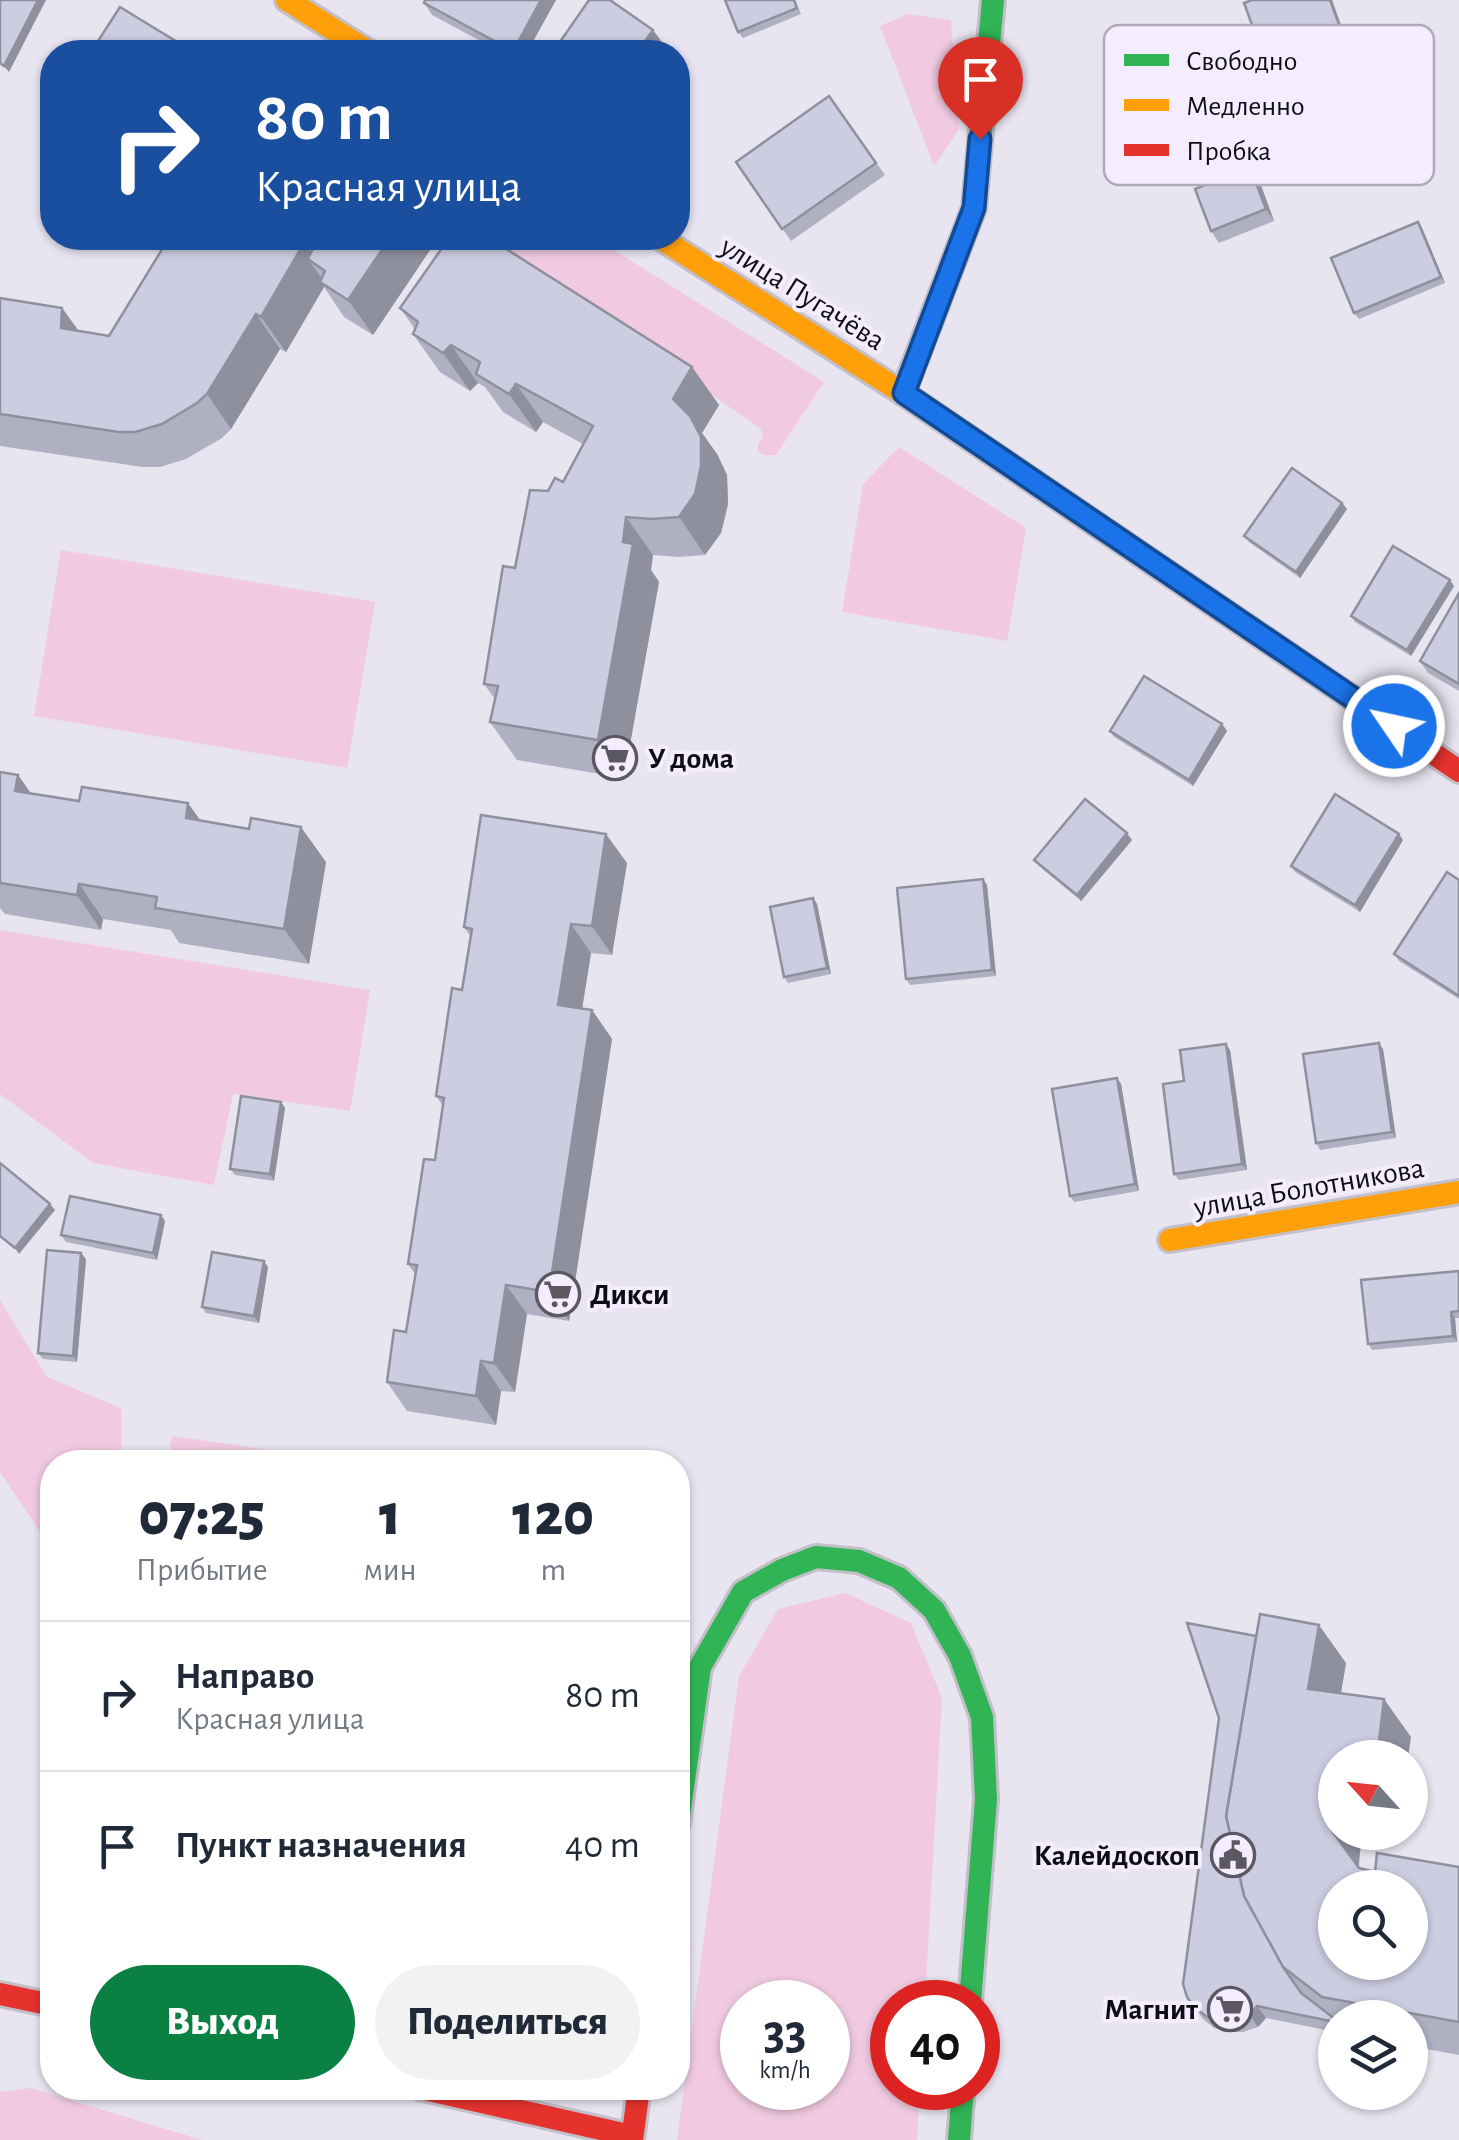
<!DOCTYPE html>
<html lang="ru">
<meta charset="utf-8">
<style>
:root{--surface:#fff;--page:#f2f2f3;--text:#1f2937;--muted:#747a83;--line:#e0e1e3;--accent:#0b8043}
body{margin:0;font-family:"Alegreya Sans",sans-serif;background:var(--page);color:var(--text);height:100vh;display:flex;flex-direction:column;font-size:38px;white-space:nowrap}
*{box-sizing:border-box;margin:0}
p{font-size:32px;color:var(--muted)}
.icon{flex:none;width:55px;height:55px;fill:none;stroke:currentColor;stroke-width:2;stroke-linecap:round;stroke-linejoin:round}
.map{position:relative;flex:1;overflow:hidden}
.sheet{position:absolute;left:40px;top:1450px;width:650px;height:650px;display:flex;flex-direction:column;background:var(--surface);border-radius:40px;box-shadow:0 2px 8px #0004}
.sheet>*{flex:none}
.top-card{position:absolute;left:40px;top:40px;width:650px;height:210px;border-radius:40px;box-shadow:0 2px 8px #0004;background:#1a4fa0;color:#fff;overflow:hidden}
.needle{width:65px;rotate:297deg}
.buttons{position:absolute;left:1318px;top:1740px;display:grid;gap:20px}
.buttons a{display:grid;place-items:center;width:110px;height:110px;border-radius:50%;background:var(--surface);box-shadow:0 2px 8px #0004;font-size:50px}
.speed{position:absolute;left:720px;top:1980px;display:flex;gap:20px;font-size:50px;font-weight:700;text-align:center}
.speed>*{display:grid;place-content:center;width:130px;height:130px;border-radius:50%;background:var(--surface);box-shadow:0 2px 8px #0004;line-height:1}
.speed small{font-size:25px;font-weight:400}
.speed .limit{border:15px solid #d22;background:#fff;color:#111}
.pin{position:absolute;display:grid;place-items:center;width:85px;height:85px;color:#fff;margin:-102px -42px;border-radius:50% 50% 50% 0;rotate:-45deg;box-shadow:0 0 10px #0007}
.pin .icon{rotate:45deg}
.me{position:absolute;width:110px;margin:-55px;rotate:304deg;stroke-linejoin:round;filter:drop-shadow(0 0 8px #0008)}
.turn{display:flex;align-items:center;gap:35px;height:210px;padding:0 50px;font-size:45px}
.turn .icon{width:130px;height:130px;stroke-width:2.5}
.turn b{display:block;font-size:70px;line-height:85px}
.eta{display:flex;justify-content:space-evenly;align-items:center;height:170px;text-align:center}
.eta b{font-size:60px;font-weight:800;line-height:70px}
.action{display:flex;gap:20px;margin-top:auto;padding:20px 50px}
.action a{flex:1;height:115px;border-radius:60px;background:var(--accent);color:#fff;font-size:40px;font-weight:800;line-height:115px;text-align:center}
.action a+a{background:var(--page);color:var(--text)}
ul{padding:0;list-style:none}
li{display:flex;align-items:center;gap:30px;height:150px;padding:0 50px;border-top:2px solid var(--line)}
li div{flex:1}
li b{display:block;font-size:38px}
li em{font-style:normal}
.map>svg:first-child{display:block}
.green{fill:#f1cae1;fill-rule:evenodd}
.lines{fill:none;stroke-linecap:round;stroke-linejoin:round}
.fast-casing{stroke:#c2bfc8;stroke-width:28}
.slow-casing{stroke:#c2bfc8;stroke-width:28}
.jam-casing{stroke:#c2bfc8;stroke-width:28}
.fast{stroke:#30b455;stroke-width:22}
.slow{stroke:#ff9f0a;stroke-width:22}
.jam{stroke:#e5322d;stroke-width:22}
.wall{fill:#afb0c2}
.shaded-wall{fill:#8f909e}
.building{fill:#cccde1;stroke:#8f909e;stroke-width:2.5;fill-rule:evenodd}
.route-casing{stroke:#114b97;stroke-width:25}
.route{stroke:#1a73e8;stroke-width:18}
.labels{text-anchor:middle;stroke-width:8;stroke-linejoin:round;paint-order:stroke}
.street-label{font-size:30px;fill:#0f0d14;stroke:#f3edff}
.poi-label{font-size:30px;font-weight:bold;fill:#0f0d14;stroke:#f3edff;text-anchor:start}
.key{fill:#f3edff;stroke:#afaab8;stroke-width:2.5}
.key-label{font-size:28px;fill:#0f0d14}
</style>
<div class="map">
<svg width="1459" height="2140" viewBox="0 0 1459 2140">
<rect width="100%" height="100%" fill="#e8e4f0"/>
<g class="green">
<polygon points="908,14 951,20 959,129 934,166 880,26"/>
<polygon points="482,238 595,238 824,382 776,455 764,455 758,451 758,445 763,435 760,428"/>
<polygon points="899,447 1026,528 1007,641 842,612 863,484"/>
<polygon points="61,550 375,602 347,768 34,716"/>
<polygon points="0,930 370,990 350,1111 233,1094 214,1185 93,1163 0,1094"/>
<polygon points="0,1300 47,1377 121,1408 122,1462 52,1462 52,1541 43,1536 0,1472"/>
<polygon points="172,1436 283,1452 281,1462 168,1462"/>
<path d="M845,1593L911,1623L942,1698L925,2002H892V2088H920L917,2140H677L739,1676L778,1609ZM742,2002H828V2088H742Z"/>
<polygon points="30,2088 202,2140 0,2140 0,2092"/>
</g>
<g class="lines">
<defs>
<g id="fast">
<polyline points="903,393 974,208 993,0"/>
<polyline points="678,1823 700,1667 743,1592 782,1570 816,1557 859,1561 899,1578 934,1610 960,1656 982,1717 986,1799 970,2002"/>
<polyline points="959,2140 963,2088"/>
</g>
<g id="slow">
<polyline points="287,0 369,52"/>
<polyline points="660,238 903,393 1333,685"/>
<polyline points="1170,1240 1459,1192"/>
</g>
<g id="jam">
<polyline points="1333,685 1459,771"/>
<polyline points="0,1994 52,2005"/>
<polyline points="420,2088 632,2136"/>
<polyline points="632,2140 639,2088"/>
</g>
</defs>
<use href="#fast" class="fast-casing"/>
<use href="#slow" class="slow-casing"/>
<use href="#jam" class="jam-casing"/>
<use href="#fast" class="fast"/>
<use href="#slow" class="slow"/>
<use href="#jam" class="jam"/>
</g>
<g class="wall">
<polygon points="556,0 527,52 501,52 432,15 424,3"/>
<polygon points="725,0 795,0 801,14 743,38 738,32"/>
<polygon points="1252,0 1332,0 1353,59 1276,86 1272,80"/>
<polygon points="1359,89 1384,160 1310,186 1305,179"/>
<polygon points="829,96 885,175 791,241 736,162"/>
<polygon points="1259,180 1274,221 1219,243 1211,231"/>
<polygon points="1418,222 1422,228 1445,283 1359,319 1354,313"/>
<polygon points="169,238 438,238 373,335 344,317 324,287 286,352 280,349 231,429 222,438 186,459 160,467 143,467 0,446 0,298 62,308 79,331 109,336"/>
<polygon points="400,308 692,367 719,405 702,433 717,454 727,475 728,504 721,533 705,555 678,557 653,555 651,570 659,582 624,778 517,760 490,722 495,699 484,684 515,568 548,491 563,482 583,444 543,422 536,432 503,412 485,387 478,383 470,391 440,372 413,334 415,329"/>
<polygon points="1342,503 1347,509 1300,578 1249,542 1244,536"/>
<polygon points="1454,586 1411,656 1355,622 1351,616"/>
<polygon points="1459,593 1459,691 1428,673 1420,661"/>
<polygon points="1222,724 1227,731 1193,786 1114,737 1110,731"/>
<polygon points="0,772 18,775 31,793 200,821 326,862 309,964 179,943 171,930 103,919 101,930 5,914 0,908"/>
<polygon points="1132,840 1081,901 1039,866 1034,860"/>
<polygon points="1403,840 1360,912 1295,872 1291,866"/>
<polygon points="627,863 612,955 591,953 582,1009 592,1010 612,1039 569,1321 527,1314 515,1392 501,1391 496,1425 407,1411 387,1382 406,1332 415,1274 408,1264 435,1160 443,1106 436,1096 462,990 471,937 464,927"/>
<polygon points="983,879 987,885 996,976 910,985 906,979"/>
<polygon points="1459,880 1459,999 1399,961 1394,954"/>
<polygon points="813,898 817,904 831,974 788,983 784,977"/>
<polygon points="1383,1049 1396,1138 1320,1150 1316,1143"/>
<polygon points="1230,1050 1247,1170 1179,1180 1174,1174 1184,1081"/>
<polygon points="1117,1078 1121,1084 1139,1191 1074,1202 1070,1196"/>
<polygon points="281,1102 285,1108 274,1181 235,1175 230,1169"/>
<polygon points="165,1221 157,1260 66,1242 61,1235"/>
<polygon points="86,1259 77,1362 43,1359 38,1353"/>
<polygon points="268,1267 259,1323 206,1313 202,1307"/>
<polygon points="1459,1271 1459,1318 1455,1318 1457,1342 1372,1350 1368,1344"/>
<polygon points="1346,1663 1341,1693 1411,1737 1335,1758 1335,1832 1398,1832 1397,1844 1361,1840 1359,1868 1375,1872 1459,1867 1459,2055 1410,2046 1410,2018 1335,2018 1335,2032 1266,2018 1258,2027 1243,2032 1227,2032 1214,2028 1203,2019 1187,1997"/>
</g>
<g class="shaded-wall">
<polygon points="38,0 46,0 9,72 4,66"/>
<polygon points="541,0 556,0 527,52 513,52"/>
<polygon points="1330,0 1332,0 1353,59 1349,52"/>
<polygon points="653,30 662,42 654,52 637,52"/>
<polygon points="1355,83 1359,89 1384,160 1380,154"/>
<polygon points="1250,168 1259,180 1274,221 1266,209"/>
<polygon points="1418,222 1422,228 1445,283 1441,277"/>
<polygon points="390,238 438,238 373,335 348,300"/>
<polygon points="304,243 324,270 308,259 326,284 320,282 324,287 286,352 261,317"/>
<polygon points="62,308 87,343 61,328"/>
<polygon points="256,314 280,349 231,429 207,394"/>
<polygon points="451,345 478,383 470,391 443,353"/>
<polygon points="692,367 719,405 702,433 717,454 727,475 728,504 721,533 705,555 679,517 673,399"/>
<polygon points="516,384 543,422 536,432 509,394"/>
<polygon points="1342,503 1347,509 1300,578 1296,572"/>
<polygon points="626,517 653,555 651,570 659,582 624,778 598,740"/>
<polygon points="1450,580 1454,586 1411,656 1407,650"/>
<polygon points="1222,724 1227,731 1193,786 1189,780"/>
<polygon points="18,775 42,810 15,791"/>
<polygon points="188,803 213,838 186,818"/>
<polygon points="301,827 326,862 309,964 284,929"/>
<polygon points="1127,833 1132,840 1081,901 1077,895"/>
<polygon points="606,834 627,863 612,955 592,926"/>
<polygon points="1399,834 1403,840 1360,912 1355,905"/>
<polygon points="983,879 987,885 996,976 992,970"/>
<polygon points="79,884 103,919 101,930 77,895"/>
<polygon points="813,898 817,904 831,974 827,968"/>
<polygon points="571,924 591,953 578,1034 558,1005"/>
<polygon points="592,1010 612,1039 569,1321 549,1292"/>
<polygon points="1379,1043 1383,1049 1396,1138 1392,1132"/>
<polygon points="1226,1044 1230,1050 1247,1170 1242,1164"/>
<polygon points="1117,1078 1121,1084 1139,1191 1135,1184"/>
<polygon points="281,1102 285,1108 274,1181 270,1174"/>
<polygon points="50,1204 55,1210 19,1254 15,1248"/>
<polygon points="161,1215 165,1221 157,1260 153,1253"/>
<polygon points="81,1253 86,1259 77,1362 73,1356"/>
<polygon points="264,1261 268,1267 259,1323 254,1316"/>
<polygon points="506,1285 527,1314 515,1392 494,1363"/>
<polygon points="1451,1312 1455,1318 1457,1342 1453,1336"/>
<polygon points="481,1361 501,1391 496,1425 476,1396"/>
<polygon points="1319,1625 1346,1663 1335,1727 1308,1689"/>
<polygon points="1384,1699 1411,1737 1408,1758 1377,1758"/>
<polygon points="1335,1803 1335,1832 1356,1832 1361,1840 1358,1869 1332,1831"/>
<polygon points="1389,1832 1398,1832 1397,1844"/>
<polygon points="1257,2006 1266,2018 1258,2027 1250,2015"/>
</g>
<g class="building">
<polygon points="0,0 38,0 4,66 0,63"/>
<polygon points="425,0 541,0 513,51 424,3"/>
<polygon points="589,0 610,0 653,30 637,52 553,52"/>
<polygon points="725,0 794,0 797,8 738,32"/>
<polygon points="1252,0 1330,0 1349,52 1272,80 1244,3"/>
<polygon points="120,7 187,48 185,52 91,52"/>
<polygon points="829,96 876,163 782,229 736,162"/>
<polygon points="1250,168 1266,209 1211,231 1195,189"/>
<polygon points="1418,222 1441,277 1354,313 1331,258"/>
<polygon points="169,238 390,238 348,300 320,282 325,271 308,259 313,248 304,243 261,317 256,314 207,394 197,403 162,424 135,432 119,432 0,414 0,298 62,308 61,328 109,336"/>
<polygon points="449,238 489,238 692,367 673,399 690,416 701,437 701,466 695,494 679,517 652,519 626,517 623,542 633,544 598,740 490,722 498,686 484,684 503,566 515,568 530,490 548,491 555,478 563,482 593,426 516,384 509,394 476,374 480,362 451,345 443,353 413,334 418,322 400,308"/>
<polygon points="1292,468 1342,503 1296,572 1244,536"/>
<polygon points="1393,546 1450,580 1407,650 1351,616"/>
<polygon points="1459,593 1459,684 1420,661"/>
<polygon points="1144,676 1222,724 1189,780 1110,731"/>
<polygon points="0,772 18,775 15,791 79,801 82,787 188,803 186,818 249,829 251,818 301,827 284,929 155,908 157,897 79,884 77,895 0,883"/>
<polygon points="1335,794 1399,834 1355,905 1291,866"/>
<polygon points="1085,799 1127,833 1077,895 1034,860"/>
<polygon points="481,815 606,834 592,926 571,924 558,1005 592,1010 549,1292 506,1285 494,1363 481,1361 476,1396 387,1382 394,1330 406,1332 417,1265 408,1264 424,1159 435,1160 444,1098 436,1096 452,988 462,990 472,929 464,927"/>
<polygon points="1447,872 1459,880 1459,996 1394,954"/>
<polygon points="983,879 992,970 906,979 897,888"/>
<polygon points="813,898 827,968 784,977 770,907"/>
<polygon points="1379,1043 1392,1132 1316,1143 1303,1054"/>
<polygon points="1226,1044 1242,1164 1174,1174 1163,1084 1184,1081 1180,1050"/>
<polygon points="1117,1078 1135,1184 1070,1196 1052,1089"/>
<polygon points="241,1096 281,1102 270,1174 230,1169"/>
<polygon points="0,1163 50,1204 15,1248 0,1236"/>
<polygon points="70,1196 161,1215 153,1253 61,1235"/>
<polygon points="47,1250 81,1253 73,1356 38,1353"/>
<polygon points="212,1252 264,1261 254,1316 202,1307"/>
<polygon points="1459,1271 1459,1311 1451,1312 1453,1336 1368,1344 1361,1280"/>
<path d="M1260,1614L1319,1625L1308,1689L1384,1699L1377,1758H1335V1802L1332,1831L1359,1868L1375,1872L1377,1853L1459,1867V2022L1322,1997L1283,1967L1244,1896L1226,1816ZM1335,1888H1410V1962H1335Z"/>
<polygon points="1187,1623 1256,1636 1226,1816 1244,1896 1283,1967 1301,1993 1335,2019 1335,2022 1257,2006 1250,2015 1234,2020 1219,2020 1206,2016 1194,2007 1187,1997 1183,1984 1219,1718"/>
</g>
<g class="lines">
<defs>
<polyline id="route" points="980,139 974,208 904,393 1394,726"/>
</defs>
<use href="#route" class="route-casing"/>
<use href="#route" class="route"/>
</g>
<defs>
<symbol id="supermarket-ring" viewBox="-11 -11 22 22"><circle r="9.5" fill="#f3edff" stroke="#5b5861" stroke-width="1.5"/><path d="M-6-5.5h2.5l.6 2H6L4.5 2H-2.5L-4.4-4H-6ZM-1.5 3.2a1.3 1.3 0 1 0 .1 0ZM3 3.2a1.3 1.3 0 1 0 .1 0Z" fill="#5b5861"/></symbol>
<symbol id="civic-ring" viewBox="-11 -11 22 22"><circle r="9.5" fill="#f3edff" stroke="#5b5861" stroke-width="1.5"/><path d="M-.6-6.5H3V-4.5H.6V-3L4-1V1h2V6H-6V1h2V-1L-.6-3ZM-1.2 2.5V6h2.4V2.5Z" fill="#5b5861"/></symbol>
</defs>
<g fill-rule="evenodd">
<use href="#supermarket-ring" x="590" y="733" width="50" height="50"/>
<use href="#supermarket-ring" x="533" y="1269" width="50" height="50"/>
<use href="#civic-ring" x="1208" y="1830" width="50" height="50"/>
<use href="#supermarket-ring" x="1205" y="1984" width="50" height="50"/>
</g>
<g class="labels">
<g class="street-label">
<text transform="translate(803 293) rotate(32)" y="10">улица Пугачёва</text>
<text transform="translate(1309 1187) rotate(-10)" y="10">улица Болотникова</text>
</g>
<g class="poi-label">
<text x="648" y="768">У дома</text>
<text x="590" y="1304">Дикси</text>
<text x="1200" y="1865" text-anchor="end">Калейдоскоп</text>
<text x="1198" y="2019" text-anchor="end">Магнит</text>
</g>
</g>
<rect x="1104" y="25" width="330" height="160" rx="15" class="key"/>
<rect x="1124" y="54" width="45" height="12" fill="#30b455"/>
<rect x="1124" y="99" width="45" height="12" fill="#ff9f0a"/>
<rect x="1124" y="144" width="45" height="12" fill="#e5322d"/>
<g class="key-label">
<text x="1186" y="70">Свободно</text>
<text x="1186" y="115">Медленно</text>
<text x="1186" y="160">Пробка</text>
</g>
</svg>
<div class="buttons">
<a><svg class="needle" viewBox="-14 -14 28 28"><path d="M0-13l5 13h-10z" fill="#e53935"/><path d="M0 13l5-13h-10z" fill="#747a83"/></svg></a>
<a><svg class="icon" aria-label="search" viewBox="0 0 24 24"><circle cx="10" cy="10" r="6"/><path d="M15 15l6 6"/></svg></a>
<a><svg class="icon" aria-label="layers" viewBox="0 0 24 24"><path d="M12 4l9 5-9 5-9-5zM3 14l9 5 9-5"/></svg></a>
</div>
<div class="speed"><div>33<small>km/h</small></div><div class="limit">40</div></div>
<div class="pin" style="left:980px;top:139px;background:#d93025"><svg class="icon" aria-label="arrive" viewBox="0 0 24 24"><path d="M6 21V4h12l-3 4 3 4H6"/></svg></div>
<svg class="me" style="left:1394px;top:726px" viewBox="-20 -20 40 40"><circle r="17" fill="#1a73e8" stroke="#fff" stroke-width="3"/><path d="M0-11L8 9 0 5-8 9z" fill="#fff"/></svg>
<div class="top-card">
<div class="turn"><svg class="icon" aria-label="right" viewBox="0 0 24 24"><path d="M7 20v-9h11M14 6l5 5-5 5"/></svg><div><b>80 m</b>Красная улица</div></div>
</div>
<section class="sheet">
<div class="eta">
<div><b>07:25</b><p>Прибытие</p></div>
<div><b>1</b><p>мин</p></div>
<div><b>120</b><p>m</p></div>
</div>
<ul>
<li><svg class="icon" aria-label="right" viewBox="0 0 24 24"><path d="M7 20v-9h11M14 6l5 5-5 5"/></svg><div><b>Направо</b><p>Красная улица</p></div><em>80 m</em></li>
<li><svg class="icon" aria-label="arrive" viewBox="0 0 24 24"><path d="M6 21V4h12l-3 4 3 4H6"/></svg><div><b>Пункт назначения</b></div><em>40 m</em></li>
</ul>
<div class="action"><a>Выход</a><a>Поделиться</a></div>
</section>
</div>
